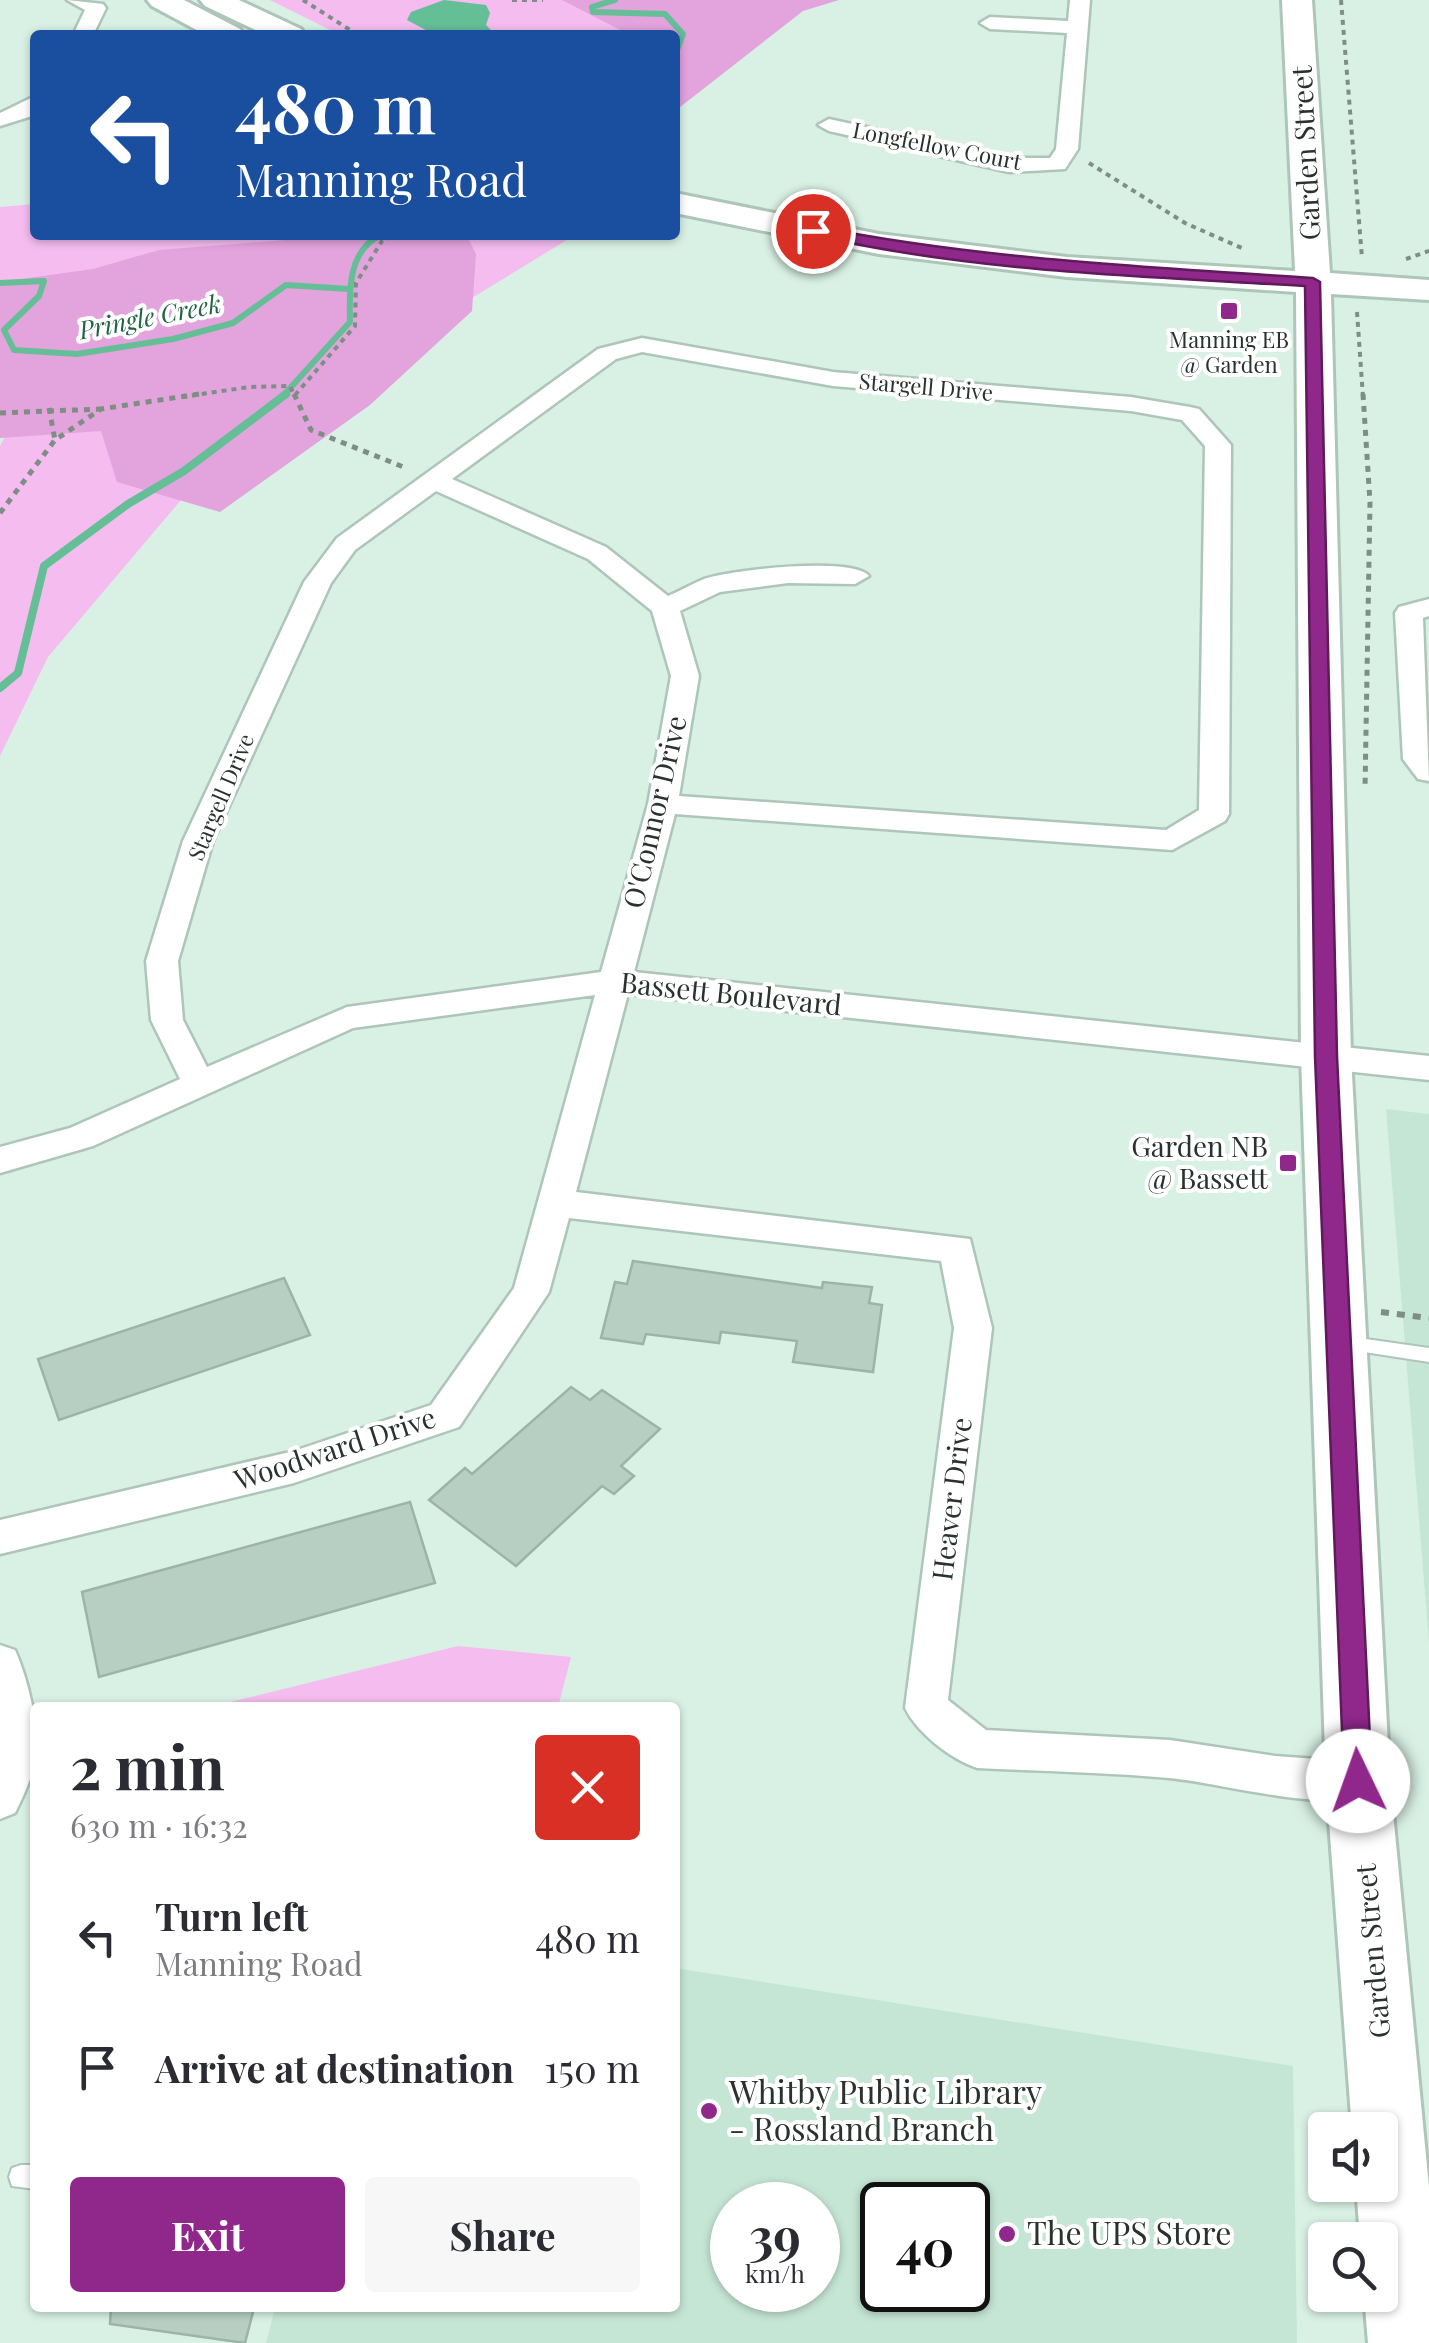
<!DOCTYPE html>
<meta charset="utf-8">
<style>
:root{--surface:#fff;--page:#f7f7f7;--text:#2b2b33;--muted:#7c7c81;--accent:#90288c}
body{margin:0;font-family:"Playfair Display",serif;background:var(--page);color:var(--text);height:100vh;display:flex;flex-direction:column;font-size:38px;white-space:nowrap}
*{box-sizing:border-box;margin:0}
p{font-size:32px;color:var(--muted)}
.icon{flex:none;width:55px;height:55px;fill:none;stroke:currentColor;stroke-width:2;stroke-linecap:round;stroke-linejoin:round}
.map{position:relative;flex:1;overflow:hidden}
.side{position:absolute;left:30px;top:1702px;width:650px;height:610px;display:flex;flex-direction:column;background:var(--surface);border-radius:10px;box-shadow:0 2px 8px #0004}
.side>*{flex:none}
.hud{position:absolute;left:30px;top:30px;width:650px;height:210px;border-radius:10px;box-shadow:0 2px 8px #0004;background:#1a4fa0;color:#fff;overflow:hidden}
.tools{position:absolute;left:1308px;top:2112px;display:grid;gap:20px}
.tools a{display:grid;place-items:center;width:90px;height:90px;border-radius:10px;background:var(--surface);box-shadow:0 2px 8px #0004;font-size:50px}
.speed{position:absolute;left:710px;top:2182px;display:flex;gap:20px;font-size:50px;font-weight:700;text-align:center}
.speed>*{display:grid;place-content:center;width:130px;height:130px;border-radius:50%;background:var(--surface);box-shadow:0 2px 8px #0004;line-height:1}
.speed small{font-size:25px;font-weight:400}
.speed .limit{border:5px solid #111;border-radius:15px;background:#fff;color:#111}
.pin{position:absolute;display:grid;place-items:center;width:85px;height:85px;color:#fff;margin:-42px;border:5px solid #fff;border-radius:50%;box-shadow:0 2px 10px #0007}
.me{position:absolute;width:110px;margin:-55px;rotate:357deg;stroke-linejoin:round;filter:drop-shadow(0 0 8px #0008)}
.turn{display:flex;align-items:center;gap:35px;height:210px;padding:0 40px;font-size:45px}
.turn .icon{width:130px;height:130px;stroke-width:2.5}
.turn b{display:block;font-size:70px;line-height:85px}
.round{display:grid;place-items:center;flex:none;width:105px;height:105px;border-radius:10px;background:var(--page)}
.overview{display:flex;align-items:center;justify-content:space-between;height:170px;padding:0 40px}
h1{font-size:60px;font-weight:700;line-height:75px}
.button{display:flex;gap:20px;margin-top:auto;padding:20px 40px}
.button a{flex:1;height:115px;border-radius:10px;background:var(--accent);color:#fff;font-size:40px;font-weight:700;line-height:115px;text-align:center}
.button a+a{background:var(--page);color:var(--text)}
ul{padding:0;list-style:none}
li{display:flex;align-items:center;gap:30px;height:130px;padding:0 40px}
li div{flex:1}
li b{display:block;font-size:38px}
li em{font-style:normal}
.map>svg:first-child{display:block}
.built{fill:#c6e6d5;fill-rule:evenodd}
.green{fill:#f4bcef}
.forest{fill:#e3a3dd}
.water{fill:#64be96}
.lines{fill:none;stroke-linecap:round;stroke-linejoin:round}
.stream-far1{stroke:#64be96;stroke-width:6}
.stream{stroke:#64be96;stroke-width:8}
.building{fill:#b7cfc2;stroke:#9cb3a7;stroke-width:2.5}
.lane-casing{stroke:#aec5b9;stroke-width:4}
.street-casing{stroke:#aec5b9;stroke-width:5}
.secondary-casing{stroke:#aec5b9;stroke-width:6}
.path-far2{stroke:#7e8e85;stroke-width:4;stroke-dasharray:5 5;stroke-linecap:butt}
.path-far1{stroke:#7e8e85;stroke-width:5;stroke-dasharray:6 6;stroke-linecap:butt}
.path{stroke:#7e8e85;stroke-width:6;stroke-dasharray:8 8;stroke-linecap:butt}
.lane{fill:#fff;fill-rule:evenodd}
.street{fill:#fff;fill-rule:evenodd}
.secondary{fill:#fff;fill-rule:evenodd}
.route{fill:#90288c;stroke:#5e1a5b;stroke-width:2.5}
.poi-dot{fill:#90288c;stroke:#fff;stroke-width:4}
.labels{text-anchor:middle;stroke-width:8;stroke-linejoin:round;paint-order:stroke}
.far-street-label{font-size:22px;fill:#29322d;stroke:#fff}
.far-poi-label{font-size:22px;fill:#29322d;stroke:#fff}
.far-water-label{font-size:25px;font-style:italic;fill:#206448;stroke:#fff}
.street-label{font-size:28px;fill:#29322d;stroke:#fff}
.poi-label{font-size:28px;fill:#29322d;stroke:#fff;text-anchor:end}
.near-poi-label{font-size:32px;fill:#29322d;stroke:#fff;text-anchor:start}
</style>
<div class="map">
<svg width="1429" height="2343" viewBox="0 0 1429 2343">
<rect width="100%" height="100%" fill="#d9f1e4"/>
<g class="built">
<polygon points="1386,1109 1429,1114 1429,1643"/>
<path d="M675,1968L1293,2066L1297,2343H266L275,2308H675ZM732,2205H818V2290H732ZM882,2205H968V2290H882Z"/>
</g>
<g class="green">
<polygon points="270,0 810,0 675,35 340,35"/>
<polygon points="35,204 35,235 575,235 339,379 181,500 48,657 0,756 0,446 21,406 0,403 0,207"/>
<polygon points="458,1646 571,1657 558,1707 210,1707"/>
</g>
<g class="forest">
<polygon points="562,0 839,0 803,11 675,111 675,35 630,35"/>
<polygon points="347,235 468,238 476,254 472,311 370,405 220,512 117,482 101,431 0,438 0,282 93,269 159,250"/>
</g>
<polygon class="water" points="444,0 486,5 490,13 486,25 496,35 435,35 407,20 411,12"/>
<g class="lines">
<g class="stream-far1">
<polyline points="615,0 592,7 593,12 665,14 683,34 675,55"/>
<polyline points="0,283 44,281 39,296 4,330 14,350 77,354 173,339 233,323 286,285 349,289"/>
<path d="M282,397L350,322C349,291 348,250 381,235"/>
</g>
<polyline class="stream" points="0,688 18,673 44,566 128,504 184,471 286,394"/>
</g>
<g class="building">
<polygon points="633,1261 822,1288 823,1282 872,1287 869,1303 882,1305 873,1372 793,1362 797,1341 721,1332 719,1343 646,1334 643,1344 601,1338 615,1282 627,1284"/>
<polygon points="284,1278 310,1335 59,1420 38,1359"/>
<polygon points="571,1387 590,1400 602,1390 660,1429 621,1466 634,1476 614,1494 602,1486 516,1566 429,1500 465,1468 472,1474"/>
<polygon points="410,1502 435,1583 99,1677 82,1592"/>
<polygon points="111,2308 254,2308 245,2343 110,2324"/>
</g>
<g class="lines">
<defs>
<g id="lane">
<polygon points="1345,1336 1429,1348 1429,1362 1338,1348 1336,1343 1338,1338"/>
<polygon points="21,2165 35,2165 35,2189 12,2186 9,2177 12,2168"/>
</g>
<g id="street">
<polygon points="67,0 103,4 106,8 93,35 73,35 85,10"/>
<polygon points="1070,0 1090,0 1078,149 1065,169 1009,172 829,131 818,125 829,119 1009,158 1050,158 1056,149 1067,33 990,29 980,23 990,17 1068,21"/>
<polygon points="35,96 32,116 0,126 0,113"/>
<path d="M642,338L833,372L1131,397L1190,407L1199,409L1231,445L1229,814L1225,821L1172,850L675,814L634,972L1429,1056V1080L628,994L576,1192L970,1239L992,1328L948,1700L986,1730L1170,1740L1275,1756L1358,1762L1373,1767L1380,1781L1373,1795C1325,1813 1223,1783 1169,1778C1105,1772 1041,1771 977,1768C951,1759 917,1733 905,1708L954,1328L941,1261L569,1218L549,1292L459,1427L294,1483L0,1554V1520L294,1451L431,1405L514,1288L595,995L353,1028L93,1146L0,1173V1147L70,1128L180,1079L151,1020L146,961L183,841L304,582L337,538L598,349ZM642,352L833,386L1131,411L1182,420L1205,446L1199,810L1166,830L679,796L699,676L680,611L720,592L788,583L855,584L869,576C852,556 730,570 704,579C692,584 680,591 668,596L606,547L452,479L616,359ZM436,491L588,559L652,611L671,676L648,804L601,972L347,1007L207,1067L183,1020L178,961L213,841L331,583L355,550Z"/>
<polygon points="1429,599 1429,616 1423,618 1429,781 1418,779 1403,759 1395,613 1399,607"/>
<path d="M0,1645L15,1650C28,1679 40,1729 35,1760C32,1778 23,1797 15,1813L0,1819Z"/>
</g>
<g id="secondary">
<polygon points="147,0 184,0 240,29 244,35 206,35 152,6"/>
<polygon points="200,0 239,0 301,29 305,35 266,35 205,6"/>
<polygon points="1282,0 1312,0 1330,273 1429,280 1429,300 1331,294 1351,1056 1390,1781 1429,2187 1429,2343 1368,2343 1364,2295 1380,2295 1380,2240 1360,2240 1356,2185 1380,2185 1380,2130 1352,2130 1326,1781 1301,1056 1296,292 1067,277 879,254 675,213 675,193 879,234 1067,257 1295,271"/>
</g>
</defs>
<use href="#lane" class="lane-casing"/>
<use href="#street" class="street-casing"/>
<use href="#secondary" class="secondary-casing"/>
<g class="path-far2">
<polyline points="303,0 358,35"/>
<polyline points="512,0 543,0"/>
<polyline points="1341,0 1362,258"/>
<polyline points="1089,163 1185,223 1244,249"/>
<polyline points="1406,259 1429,251"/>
<polyline points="1357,312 1363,397"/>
<polyline points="295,395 355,326 356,283 382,241 397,235"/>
<polyline points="182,397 249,387 290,386 295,397"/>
</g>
<g class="path-far1">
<polyline points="294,394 311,430 406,468"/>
<polyline points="1363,394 1370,502 1365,789"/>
<polyline points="49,408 55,440"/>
<polyline points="0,413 100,409"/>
<polyline points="0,513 55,440 101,409 199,394"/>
</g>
<polyline class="path" points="1381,1312 1429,1318"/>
<use href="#lane" class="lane"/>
<use href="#street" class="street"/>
<use href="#secondary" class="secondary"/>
</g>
<path class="route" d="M813,226C978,259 1145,267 1313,278L1320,282L1337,1056L1372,1781L1368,1790L1358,1793L1348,1790L1344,1781L1315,1056L1305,286C1140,276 970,272 808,234L805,231Z"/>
<g class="poi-dot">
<rect x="1219" y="301" width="20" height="20" rx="5"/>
<rect x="1278" y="1153" width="20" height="20" rx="5"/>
<circle cx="709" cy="2111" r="10"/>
<circle cx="1007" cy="2234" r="10"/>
</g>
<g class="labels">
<g class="far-street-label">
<text transform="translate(937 146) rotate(11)" y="8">Longfellow Court</text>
<text transform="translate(926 387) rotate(5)" y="8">Stargell Drive</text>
<text transform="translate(221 797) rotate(-67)" y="8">Stargell Drive</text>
</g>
<g class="far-poi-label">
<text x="1229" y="348">Manning EB<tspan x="1229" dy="25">@ Garden</tspan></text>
</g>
<g class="far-water-label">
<text transform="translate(150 317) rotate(-11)" y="9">Pringle Creek</text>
</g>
<g class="street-label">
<text transform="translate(1306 153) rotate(-93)" y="10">Garden Street</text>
<text transform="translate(655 812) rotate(-77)" y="10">O'Connor Drive</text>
<text transform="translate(731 994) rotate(6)" y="10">Bassett Boulevard</text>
<text transform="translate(335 1449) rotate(-18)" y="10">Woodward Drive</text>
<text transform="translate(952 1499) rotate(-83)" y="10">Heaver Drive</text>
<text transform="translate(1373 1951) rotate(-95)" y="10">Garden Street</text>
</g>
<g class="poi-label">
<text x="1268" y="1157">Garden NB<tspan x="1268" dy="32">@ Bassett</tspan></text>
</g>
<g class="near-poi-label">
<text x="729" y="2104">Whitby Public Library<tspan x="729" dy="37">- Rossland Branch</tspan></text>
<text x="1027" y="2245">The UPS Store</text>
</g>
</g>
</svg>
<div class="tools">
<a><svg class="icon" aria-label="sound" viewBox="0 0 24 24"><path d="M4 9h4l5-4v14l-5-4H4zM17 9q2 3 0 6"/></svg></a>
<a><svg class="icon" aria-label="search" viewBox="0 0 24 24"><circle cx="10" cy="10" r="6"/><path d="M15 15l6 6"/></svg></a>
</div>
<div class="speed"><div>39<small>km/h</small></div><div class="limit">40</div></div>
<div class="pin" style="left:813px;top:231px;background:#d93025"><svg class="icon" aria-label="arrive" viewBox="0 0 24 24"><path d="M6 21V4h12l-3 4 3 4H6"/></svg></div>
<svg class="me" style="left:1358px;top:1781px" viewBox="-20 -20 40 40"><circle r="19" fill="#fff"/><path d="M0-13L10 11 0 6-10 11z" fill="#90288c"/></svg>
<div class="hud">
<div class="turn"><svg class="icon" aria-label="left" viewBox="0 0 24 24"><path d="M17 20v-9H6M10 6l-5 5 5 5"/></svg><div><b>480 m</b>Manning Road</div></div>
</div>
<section class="side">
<div class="overview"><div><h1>2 min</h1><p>630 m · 16:32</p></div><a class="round" style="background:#d93025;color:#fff"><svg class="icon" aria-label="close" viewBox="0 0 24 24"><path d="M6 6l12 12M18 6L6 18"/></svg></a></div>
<ul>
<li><svg class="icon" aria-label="left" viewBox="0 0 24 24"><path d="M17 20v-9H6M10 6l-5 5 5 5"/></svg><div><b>Turn left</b><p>Manning Road</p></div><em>480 m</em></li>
<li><svg class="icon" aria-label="arrive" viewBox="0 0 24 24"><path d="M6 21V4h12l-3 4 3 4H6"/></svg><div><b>Arrive at destination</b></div><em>150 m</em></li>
</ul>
<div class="button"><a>Exit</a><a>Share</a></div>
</section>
</div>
